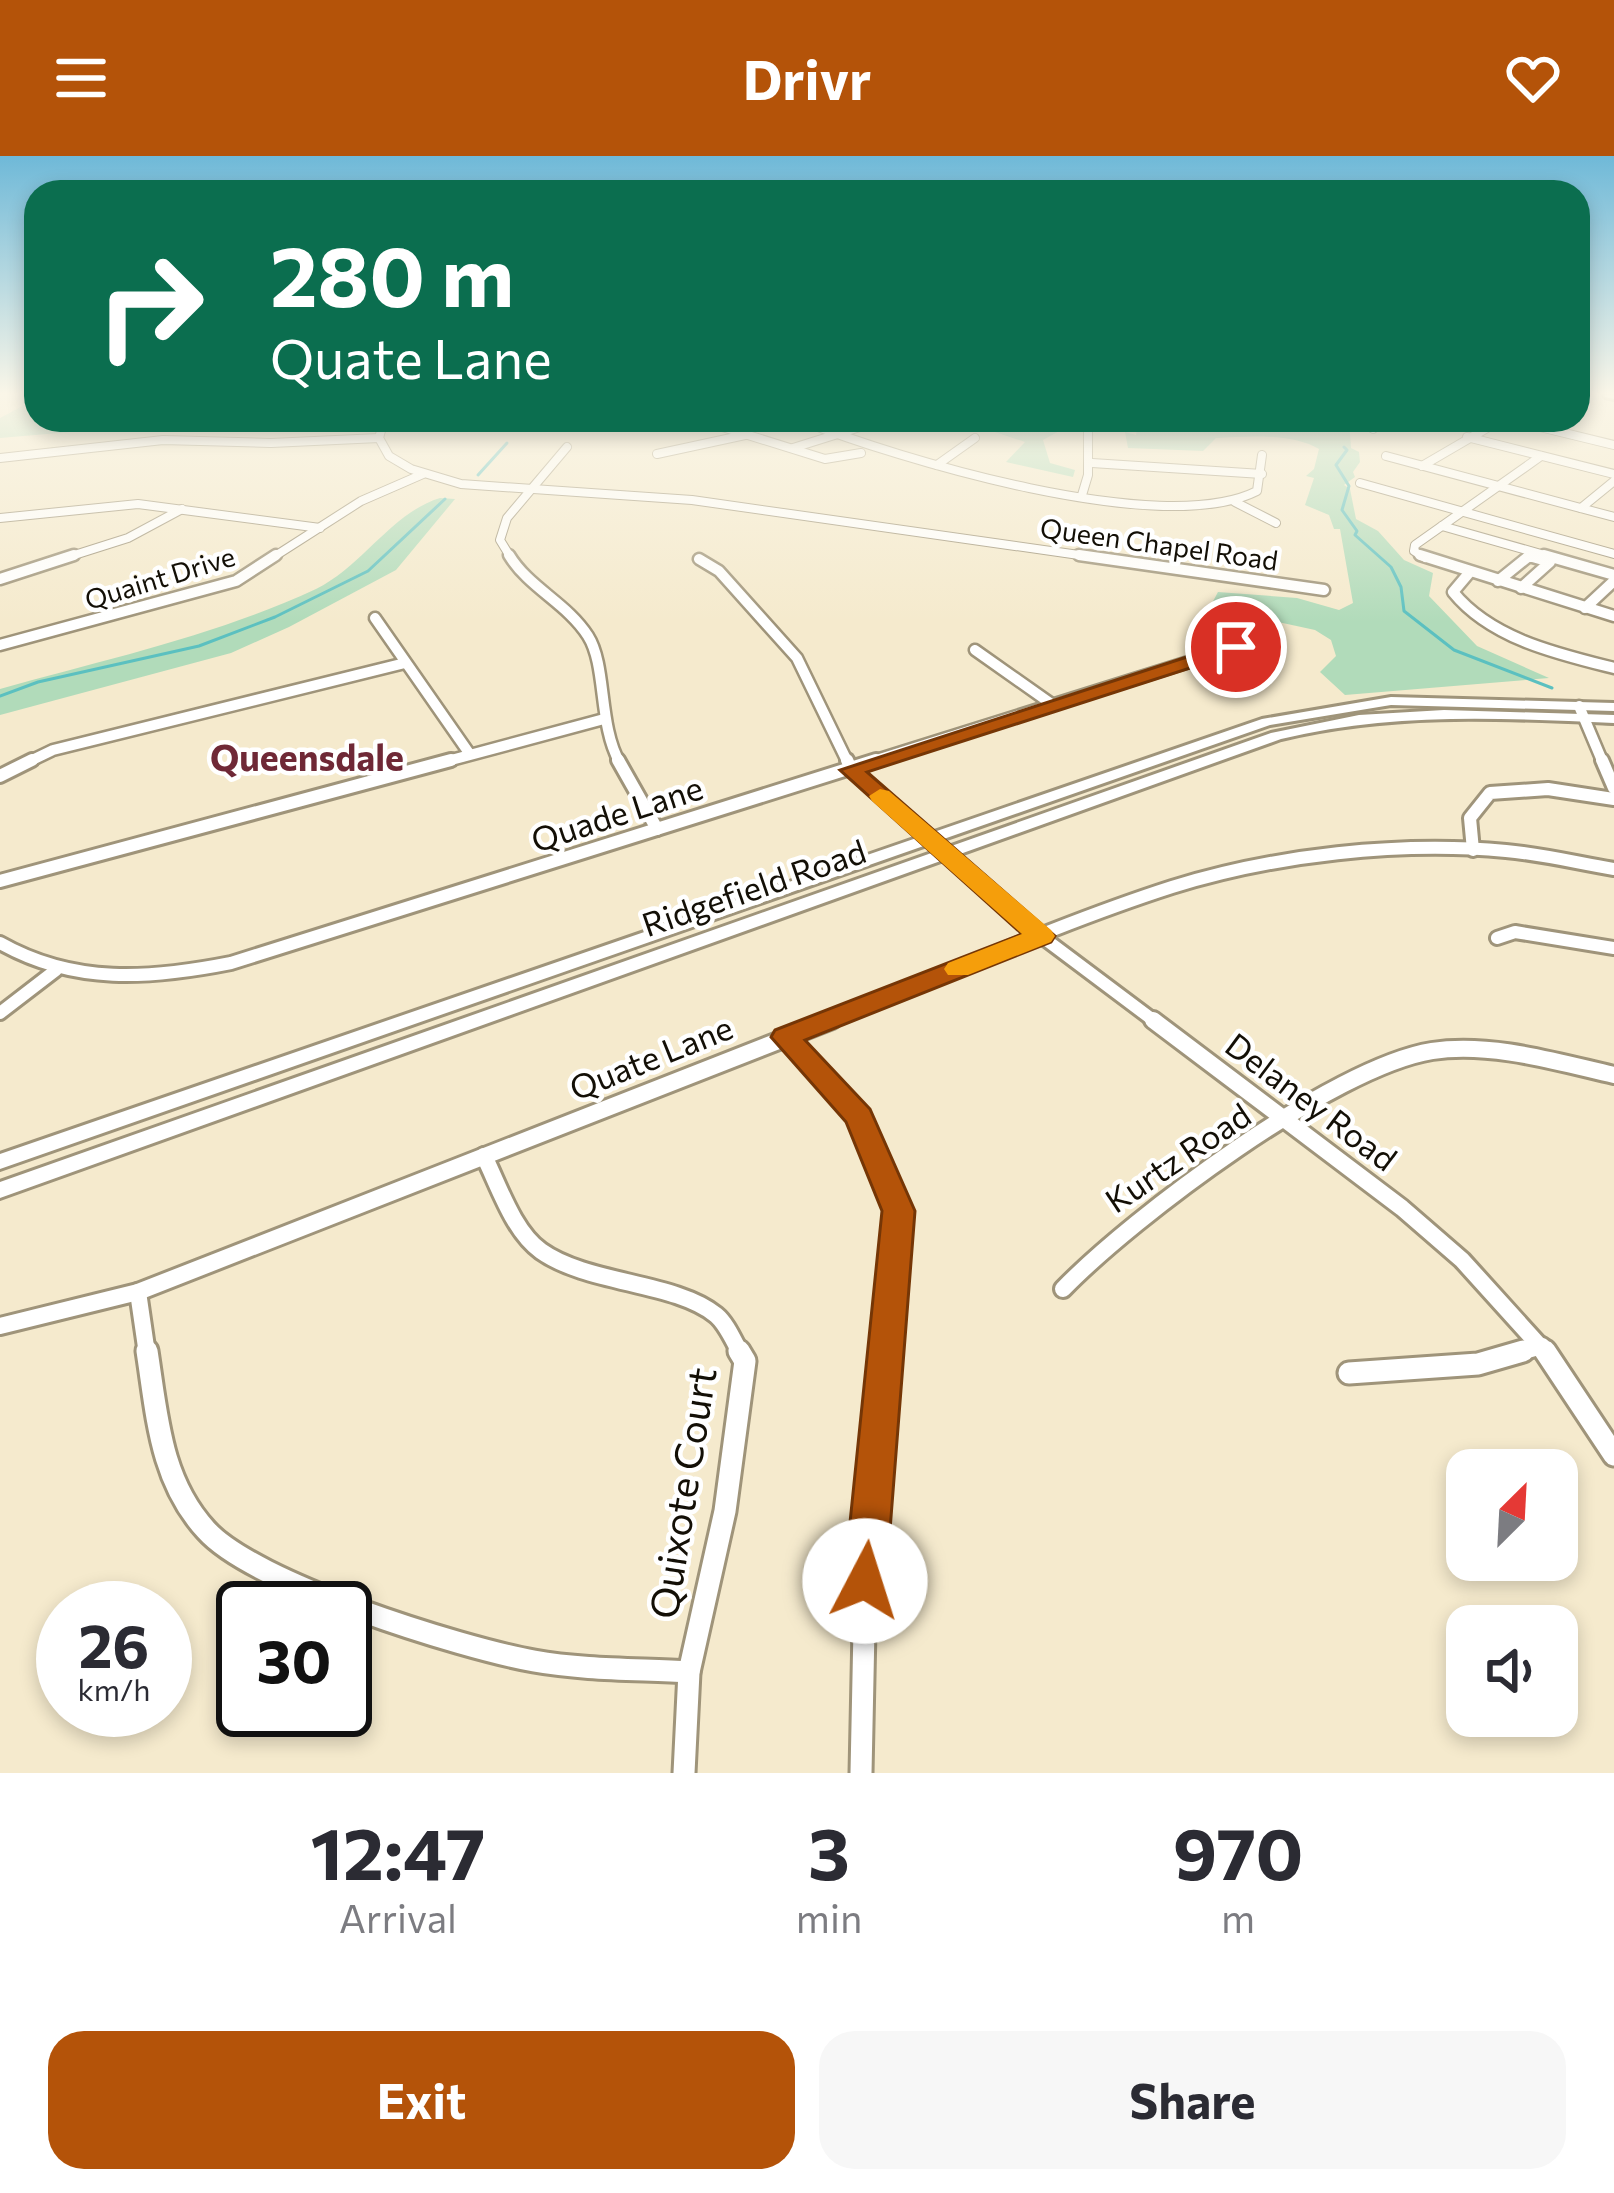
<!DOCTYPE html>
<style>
:root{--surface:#fff;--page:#f7f7f7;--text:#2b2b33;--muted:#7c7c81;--accent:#b45309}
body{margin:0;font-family:Commissioner,sans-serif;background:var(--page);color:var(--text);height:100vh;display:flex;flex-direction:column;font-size:45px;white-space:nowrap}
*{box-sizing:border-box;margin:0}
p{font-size:39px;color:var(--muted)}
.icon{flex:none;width:66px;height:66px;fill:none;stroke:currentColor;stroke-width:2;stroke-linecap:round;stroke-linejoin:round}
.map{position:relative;height:1617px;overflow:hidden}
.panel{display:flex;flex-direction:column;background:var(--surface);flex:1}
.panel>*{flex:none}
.guide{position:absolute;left:24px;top:24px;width:1566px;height:252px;border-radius:36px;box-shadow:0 6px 18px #0003;background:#0b6e4f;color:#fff;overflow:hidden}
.needle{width:78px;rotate:24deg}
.buttons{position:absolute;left:1446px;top:1293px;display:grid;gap:24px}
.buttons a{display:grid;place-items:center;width:132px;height:132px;border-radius:24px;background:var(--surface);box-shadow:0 6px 18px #0003;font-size:60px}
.speed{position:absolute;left:36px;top:1425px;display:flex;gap:24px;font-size:60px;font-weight:700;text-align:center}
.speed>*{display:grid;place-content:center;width:156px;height:156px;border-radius:50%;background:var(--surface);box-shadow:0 6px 18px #0003;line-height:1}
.speed small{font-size:30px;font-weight:400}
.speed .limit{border:6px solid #111;border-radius:18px;background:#fff;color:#111}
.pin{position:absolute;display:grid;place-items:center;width:102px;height:102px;color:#fff;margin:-51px;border:6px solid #fff;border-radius:50%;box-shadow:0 3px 12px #0007}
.me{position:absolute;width:132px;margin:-66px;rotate:5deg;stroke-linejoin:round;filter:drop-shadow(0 0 9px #0008)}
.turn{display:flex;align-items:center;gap:42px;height:252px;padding:0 48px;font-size:54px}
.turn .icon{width:156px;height:156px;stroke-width:2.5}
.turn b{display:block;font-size:84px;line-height:102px}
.eta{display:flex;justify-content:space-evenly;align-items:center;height:204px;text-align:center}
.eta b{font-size:72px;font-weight:700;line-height:84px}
.action{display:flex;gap:24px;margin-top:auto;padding:24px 48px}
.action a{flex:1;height:138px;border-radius:36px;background:var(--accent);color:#fff;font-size:48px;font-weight:700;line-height:138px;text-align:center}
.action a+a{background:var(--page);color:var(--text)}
header{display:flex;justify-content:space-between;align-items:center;height:156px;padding:0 48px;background:var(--accent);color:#fff;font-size:54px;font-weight:700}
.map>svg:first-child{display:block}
.green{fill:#b1dbba}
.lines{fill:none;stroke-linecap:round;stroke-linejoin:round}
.stream{stroke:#5bc0c0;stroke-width:3}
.minor-far4-casing{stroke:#9f947a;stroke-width:10}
.minor-far3-casing{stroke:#9f947a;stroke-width:15}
.minor-far2-casing{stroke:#9f947a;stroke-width:18}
.minor-far1-casing{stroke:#9f947a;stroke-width:22}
.minor-casing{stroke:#9f947a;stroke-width:27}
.major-casing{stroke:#9f947a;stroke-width:6}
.highway-casing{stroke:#9f947a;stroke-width:6}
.minor-far4{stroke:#fff;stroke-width:8}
.minor-far3{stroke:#fff;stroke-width:10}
.minor-far2{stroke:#fff;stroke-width:12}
.minor-far1{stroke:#fff;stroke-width:16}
.minor{stroke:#fff;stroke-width:21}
.major{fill:#fff;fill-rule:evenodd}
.highway{fill:#fff;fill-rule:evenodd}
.route{fill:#b45309;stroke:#753606;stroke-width:3}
.slow{fill:#f59e0b}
.labels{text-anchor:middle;stroke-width:9;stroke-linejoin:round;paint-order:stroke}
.far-street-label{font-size:27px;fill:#130f06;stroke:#fff}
.street-label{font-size:33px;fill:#130f06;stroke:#fff}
.neighbourhood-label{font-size:36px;font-weight:bold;fill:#6f2836;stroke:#fff}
.near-street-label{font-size:39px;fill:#130f06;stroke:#fff}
</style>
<header><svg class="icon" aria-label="menu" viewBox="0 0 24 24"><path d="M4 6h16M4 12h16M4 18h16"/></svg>Drivr<svg class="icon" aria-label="heart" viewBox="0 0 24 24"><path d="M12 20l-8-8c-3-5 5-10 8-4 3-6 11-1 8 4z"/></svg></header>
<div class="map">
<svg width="1614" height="1617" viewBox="0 0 1614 1617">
<rect width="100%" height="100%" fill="#f5eacd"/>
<g class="green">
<polygon points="36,243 36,264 366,264 99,268 80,269 70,276 0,282 0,262"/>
<polygon points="959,264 1070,264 1072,268 1043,284 1050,307 1075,314 1073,321 1006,306 1025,286"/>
<path d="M1109,264H1349L1351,292L1359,296L1360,306L1353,316L1355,321L1344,329L1350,333L1356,363L1378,375L1404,404L1433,417L1429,440L1477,490L1549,522L1345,539L1320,516L1336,500L1331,484L1315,474L1210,451L1218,436L1297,442L1339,454L1353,447L1340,373H1334L1329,359L1305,349L1314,322L1306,320L1314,313L1319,293C1292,277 1248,280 1216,282L1203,295L1128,292L1125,276L1136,279L1137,273L1118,272Z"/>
<path d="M440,342L455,343L396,414L289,471L231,497L0,559V533C107,503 215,480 316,433C363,410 391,357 440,342Z"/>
</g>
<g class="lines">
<g class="stream">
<polyline points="1344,291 1347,294 1336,309 1349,330 1342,354 1357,375 1355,379 1391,411 1401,431 1404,455 1454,494 1552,532"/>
<polyline points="478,319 507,287"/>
<polyline points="0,540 38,526 199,490 275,461 368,415 445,343"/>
</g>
<defs>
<g id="minor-far4">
<polyline points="384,264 379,282 389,300 411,313 461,328 692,344 1100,402"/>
<polyline points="700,264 825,303 861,297"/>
<path d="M800,264C898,303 1162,383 1257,335L1262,299"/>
<polyline points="1362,264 1373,273"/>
<polyline points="1453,264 1483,271"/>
<polyline points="640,269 672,264"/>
<polyline points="1467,281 1614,318"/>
<polyline points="793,292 860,271 922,266"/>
<polyline points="657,298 745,279"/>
<polyline points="1386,300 1614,361"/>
<polyline points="0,302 163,284 271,287 379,282"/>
<polyline points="1092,307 1262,318"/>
<polyline points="937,309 975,282"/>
<polyline points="1422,310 1494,268 1540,271 1614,289"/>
<polyline points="1360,327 1614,398"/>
<polyline points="1082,339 1088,319 1088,264"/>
<polyline points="1235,346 1276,367"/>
<polyline points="1581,352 1614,325"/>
<polyline points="0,362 138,348 320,372"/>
<polyline points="1442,370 1555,402"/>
<polyline points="65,402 128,382 182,353"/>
<polyline points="272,402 361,345 423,318"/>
<polyline points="511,402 500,384 507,362 567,291"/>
<polyline points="1425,402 1414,395 1415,389 1541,300"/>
<polyline points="1526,402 1537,402"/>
</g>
<g id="minor-far3">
<path d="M509,399C529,432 567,447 588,480C607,510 598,569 620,607"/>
<polyline points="1079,399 1324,434"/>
<polyline points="1420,399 1614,460"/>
<polyline points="1544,399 1614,419"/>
<polyline points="699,403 719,415 797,502 848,607"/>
<path d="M1469,417L1453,436C1491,483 1558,498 1614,512"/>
<polyline points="0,423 74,399"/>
<polyline points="1498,425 1529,400 1550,406 1521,432"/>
<polyline points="1585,452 1614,425"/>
<polyline points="375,462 469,597"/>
<polyline points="0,489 236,425 276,399"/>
<polyline points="975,494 1053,549"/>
<polyline points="1579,550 1603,607"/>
<polyline points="26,607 53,594 405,507"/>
<polyline points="440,607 604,563"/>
<polyline points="867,607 1230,493 1244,482"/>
</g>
<g id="minor-far2">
<polyline points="618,604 657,673"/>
<polyline points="847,604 851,613 1041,780 1157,867"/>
<polyline points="1602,604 1614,632"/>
<polyline points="0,620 32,604"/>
<polyline points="1473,694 1470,662 1490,637 1548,633 1614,643"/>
<polyline points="0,725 451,604"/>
<polyline points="1497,782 1515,776 1614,792"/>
<path d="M0,787C74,829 150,823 231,807L876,604"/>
<polyline points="0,857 56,814"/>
<path d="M824,867C939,822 1054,769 1172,731C1275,699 1399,685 1506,695C1542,698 1578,707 1614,713"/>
</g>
<g id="minor-far1">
<polyline points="1153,864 1402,1052 1462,1104 1547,1198"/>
<polyline points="785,881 859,961 899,1055 886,1198"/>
<path d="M484,1000C499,1030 513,1075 541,1095C587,1128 676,1126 716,1159C727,1168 734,1186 741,1198"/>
<path d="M1063,1133C1134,1060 1333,911 1432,895C1491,886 1557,906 1614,919"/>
<polyline points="138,1136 147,1198"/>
<polyline points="0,1170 138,1136 832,864"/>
<polyline points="1513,1198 1542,1190"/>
</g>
<g id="minor">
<path d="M147,1195C157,1259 160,1324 206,1374C253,1427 461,1492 534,1505C584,1514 638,1513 689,1516"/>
<polyline points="1545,1195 1614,1299"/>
<polyline points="1349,1217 1478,1208 1523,1195"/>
<polyline points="684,1617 689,1516 725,1355 745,1205 739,1195"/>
<polyline points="861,1617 865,1425 886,1195"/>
</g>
<g id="major">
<polygon points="1391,541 1614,547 1614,555 1391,549 1270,569 0,1013 0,998 1262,563"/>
<path d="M1444,554L1614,559V567C1501,562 1391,556 1281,583L0,1042V1026L1271,577L1359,559Z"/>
</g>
<polygon id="highway" points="1604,239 1614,239 1614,243 1605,241"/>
</defs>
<use href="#minor-far4" class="minor-far4-casing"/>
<use href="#minor-far3" class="minor-far3-casing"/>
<use href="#minor-far2" class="minor-far2-casing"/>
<use href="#minor-far1" class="minor-far1-casing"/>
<use href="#minor" class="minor-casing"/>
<use href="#major" class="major-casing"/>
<use href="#highway" class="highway-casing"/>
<use href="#minor-far4" class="minor-far4"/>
<use href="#minor-far3" class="minor-far3"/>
<use href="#minor-far2" class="minor-far2"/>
<use href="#minor-far1" class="minor-far1"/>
<use href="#minor" class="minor"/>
<use href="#major" class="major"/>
<use href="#highway" class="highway"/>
</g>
<linearGradient id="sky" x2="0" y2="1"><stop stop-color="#6fb9d8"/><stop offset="0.51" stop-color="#faf6e8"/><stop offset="1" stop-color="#faf6e8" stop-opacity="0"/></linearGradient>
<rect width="1614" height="466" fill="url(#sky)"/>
<polygon class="route" points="1236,485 1246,491 1243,495 867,616 1055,780 1051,786 805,884 870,953 915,1055 886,1425 880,1440 865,1446 850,1440 844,1425 882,1055 846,966 771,881 775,874 1022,778 840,614"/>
<polygon class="slow" points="880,633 889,635 1051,774 1055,780 1051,786 968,819 948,819 944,813 948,807 1022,778 872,645 869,640"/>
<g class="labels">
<g class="far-street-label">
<text transform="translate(1159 389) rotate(8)" y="9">Queen Chapel Road</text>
<text transform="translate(160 423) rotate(-17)" y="9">Quaint Drive</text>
</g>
<g class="street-label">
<text transform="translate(617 658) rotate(-18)" y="12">Quade Lane</text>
<text transform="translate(754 732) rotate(-19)" y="12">Ridgefield Road</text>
<text transform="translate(651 902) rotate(-22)" y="12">Quate Lane</text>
<text transform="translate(1311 946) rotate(37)" y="12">Delaney Road</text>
<text transform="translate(1178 1002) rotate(-34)" y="12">Kurtz Road</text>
</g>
<g class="neighbourhood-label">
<text x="307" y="615">Queensdale</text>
</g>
<g class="near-street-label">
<text transform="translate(683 1337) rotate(-81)" y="14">Quixote Court</text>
</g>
</g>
</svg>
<div class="buttons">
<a><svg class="needle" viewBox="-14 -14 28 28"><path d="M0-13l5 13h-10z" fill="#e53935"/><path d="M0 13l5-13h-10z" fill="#7c7c81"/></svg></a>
<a><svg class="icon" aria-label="sound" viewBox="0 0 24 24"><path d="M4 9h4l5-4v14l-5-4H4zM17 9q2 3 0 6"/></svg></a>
</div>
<div class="speed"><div>26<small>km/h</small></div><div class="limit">30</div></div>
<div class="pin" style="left:1236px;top:491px;background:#d93025"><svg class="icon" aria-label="arrive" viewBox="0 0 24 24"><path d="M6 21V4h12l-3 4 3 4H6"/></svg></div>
<svg class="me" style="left:865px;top:1425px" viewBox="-20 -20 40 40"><circle r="19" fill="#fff"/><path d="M0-13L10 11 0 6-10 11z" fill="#b45309"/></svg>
<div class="guide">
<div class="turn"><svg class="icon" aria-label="right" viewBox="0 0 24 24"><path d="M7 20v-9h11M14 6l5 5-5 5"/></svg><div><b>280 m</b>Quate Lane</div></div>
</div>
</div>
<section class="panel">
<div class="eta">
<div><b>12:47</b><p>Arrival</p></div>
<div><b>3</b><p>min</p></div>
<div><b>970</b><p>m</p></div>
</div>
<div class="action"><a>Exit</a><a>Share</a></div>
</section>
